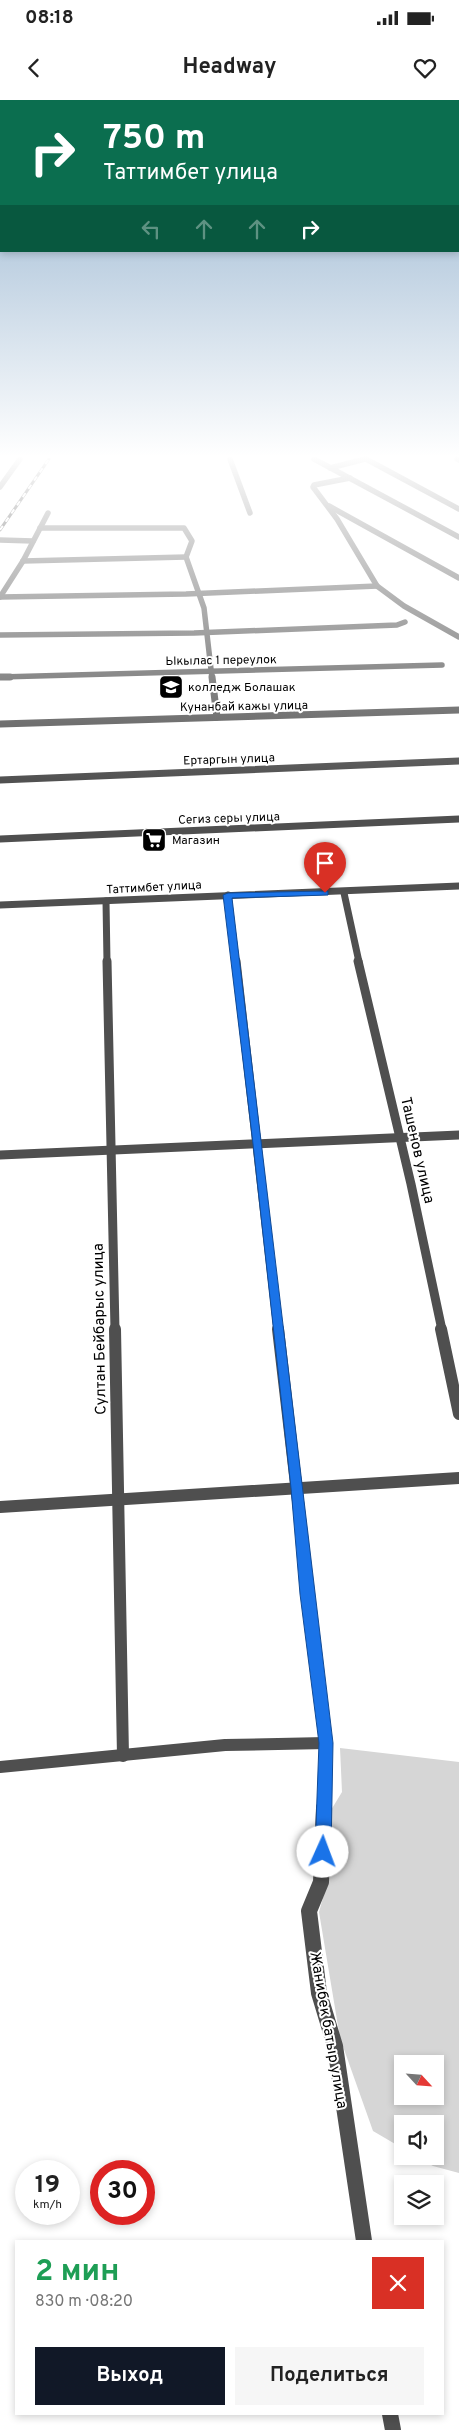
<!DOCTYPE html>
<html lang="ru">
<meta charset="utf-8">
<style>
:root{--surface:#fff;--page:#f6f6f6;--text:#222;--muted:#767676;--accent:#111827}
body{margin:0;font-family:Overpass,sans-serif;background:var(--page);color:var(--text);height:100vh;display:flex;flex-direction:column;font-size:19px;white-space:nowrap}
*{box-sizing:border-box;margin:0}
p{font-size:16px;color:var(--muted)}
.icon{flex:none;width:28px;height:28px;fill:none;stroke:currentColor;stroke-width:2;stroke-linecap:round;stroke-linejoin:round}
.map{position:relative;flex:1;overflow:hidden}
.drawer{position:absolute;left:15px;top:2140px;width:429px;height:175px;display:flex;flex-direction:column;background:var(--surface);border-radius:0px;box-shadow:0 2px 8px #0003}
.drawer>*{flex:none}
.top-card{position:absolute;left:0px;top:0px;width:460px;height:152px;box-shadow:0 2px 8px #0003;background:#0b6e4f;color:#fff;overflow:hidden}
.needle{width:32px;rotate:116deg}
.buttons{position:absolute;left:394px;top:1955px;display:grid;gap:10px}
.buttons a{display:grid;place-items:center;width:50px;height:50px;border-radius:0px;background:var(--surface);box-shadow:0 2px 8px #0003;font-size:25px}
.speed{position:absolute;left:15px;top:2060px;display:flex;gap:10px;font-size:25px;font-weight:700;text-align:center}
.speed>*{display:grid;place-content:center;width:65px;height:65px;border-radius:50%;background:var(--surface);box-shadow:0 2px 8px #0003;line-height:1}
.speed small{font-size:12px;font-weight:400}
.speed .limit{border:8px solid #d22;background:#fff;color:#111}
.pin{position:absolute;display:grid;place-items:center;width:42px;height:42px;color:#fff;margin:-51px -21px;border-radius:50% 50% 50% 0;rotate:-45deg;box-shadow:0 0 5px #0007}
.pin .icon{rotate:45deg}
.me{position:absolute;width:55px;margin:-28px;rotate:2deg;stroke-linejoin:round;filter:drop-shadow(0 0 4px #0008)}
.turn{display:flex;align-items:center;gap:18px;height:105px;padding:0 20px;font-size:22px}
.turn .icon{width:65px;height:65px;stroke-width:2.5}
.turn b{display:block;font-size:35px;line-height:42px}
.lanes{display:flex;align-items:center;height:48px;padding:0 20px;background:#0003;justify-content:center;gap:25px;direction:ltr}
.lanes .off{opacity:.35}
.round{display:grid;place-items:center;flex:none;width:52px;height:52px;border-radius:0px;background:var(--page)}
.summary{display:flex;align-items:center;justify-content:space-between;height:85px;padding:0 20px}
h1{font-size:30px;font-weight:700;line-height:38px;color:#1e9e55}
.primary-button{display:flex;gap:10px;margin-top:auto;padding:10px 20px}
.primary-button a{flex:1;height:58px;border-radius:0px;background:var(--accent);color:#fff;font-size:20px;font-weight:700;line-height:58px;text-align:center}
.primary-button a+a{background:var(--page);color:var(--text)}
.status{display:flex;justify-content:space-between;align-items:center;height:35px;padding:0 25px;background:var(--surface);direction:ltr}
.status svg{height:14px;fill:currentColor}
header{display:flex;justify-content:space-between;align-items:center;height:65px;padding:0 20px;background:var(--surface);font-size:22px;font-weight:700}
.map>svg:first-child{display:block}
.green{fill:#d6d6d6;fill-rule:evenodd}
.lines{fill:none;stroke-linecap:round;stroke-linejoin:round}
.street-far4{stroke:#4f4f4f;stroke-width:5.5}
.street-far3{stroke:#4f4f4f;stroke-width:7}
.street-far2{stroke:#4f4f4f;stroke-width:9}
.street-far1{stroke:#4f4f4f;stroke-width:12}
.street{stroke:#4f4f4f;stroke-width:16}
.rail-casing{stroke:#000;stroke-width:3}
.rail{stroke:#fff;stroke-width:2;stroke-dasharray:5;stroke-linecap:butt}
.route{fill:#1a73e8;stroke:#114b97}
.labels{text-anchor:middle;stroke-width:4;stroke-linejoin:round;paint-order:stroke}
.far-street-label{font-size:12px;fill:#000;stroke:#fff}
.far-poi-label{font-size:12px;fill:#000;stroke:#fff;text-anchor:start}
.street-label{font-size:15px;fill:#000;stroke:#fff}
</style>
<div class="status"><b>08:18</b><svg viewBox="0 0 49 12"><path d="M0 12V9h3v3zM5 12V6h3v6zM10 12V3h3v9zM15 12V0h3v12zM26 1h20v11H26zM47 4h2v5h-2z"/></svg></div>
<header><svg class="icon" aria-label="back" viewBox="0 0 24 24"><path d="M15 5l-7 7 7 7"/></svg>Headway<svg class="icon" aria-label="heart" viewBox="0 0 24 24"><path d="M12 20l-8-8c-3-5 5-10 8-4 3-6 11-1 8 4z"/></svg></header>
<div class="map">
<svg width="459" height="2330" viewBox="0 0 459 2330">
<rect width="100%" height="100%" fill="#fff"/>
<path class="green" d="M340,1648L459,1662V2073L433,2066L416,2056H435V2024H402V2048L373,2031L340,1938L319,1812L327,1783L328,1715L342,1692ZM402,1964H435V1996H402Z"/>
<g class="lines">
<g class="street-far4">
<polyline points="230,359 250,413"/>
<polyline points="314,359 459,437"/>
<polyline points="366,359 459,409"/>
<polyline points="457,359 459,360"/>
<polyline points="330,368 365,359"/>
<polyline points="350,378 314,385 313,387 337,419 377,486 404,506 459,537"/>
<polyline points="0,387 20,359"/>
<polyline points="329,406 459,478"/>
<polyline points="40,428 184,428 192,441 186,457 204,508 212,578"/>
<polyline points="0,440 33,441"/>
<polyline points="23,461 186,457"/>
<polyline points="0,497 186,494 377,486"/>
<polyline points="0,497 23,461 48,413"/>
<polyline points="0,535 194,533 397,525 405,522"/>
<polyline points="0,577 442,565"/>
</g>
<g class="street-far3">
<polyline points="0,577 10,577"/>
<polyline points="212,577 217,617"/>
<polyline points="0,624 459,610"/>
<polyline points="0,680 459,661"/>
<polyline points="0,739 459,719"/>
<polyline points="344,793 359,862"/>
<polyline points="228,795 236,862"/>
<polyline points="106,801 107,862"/>
<polyline points="0,805 459,786"/>
</g>
<g class="street-far2">
<polyline points="107,861 115,1230"/>
<polyline points="236,861 278,1230"/>
<polyline points="358,861 411,1084 442,1230"/>
<polyline points="0,1055 459,1035"/>
</g>
<g class="street-far1">
<polyline points="115,1229 123,1656"/>
<polyline points="278,1229 326,1643 324,1709"/>
<polyline points="441,1229 459,1314"/>
<polyline points="0,1407 459,1378"/>
<polyline points="0,1667 225,1645 326,1643"/>
</g>
<g class="street">
<polyline points="324,1708 321,1782 309,1811 319,1893 335,1946 364,2141"/>
<polyline points="390,2314 393,2330"/>
</g>
<defs>
<polyline id="rail" points="0,430 49,359"/>
</defs>
<use href="#rail" class="rail-casing"/>
<use href="#rail" class="rail"/>
</g>
<linearGradient id="sky" x2="0" y2="1"><stop stop-color="#8aabca"/><stop offset="0.52" stop-color="#fff"/><stop offset="1" stop-color="#fff" stop-opacity="0"/></linearGradient>
<rect width="459" height="685" fill="url(#sky)"/>
<polygon class="route" points="325,791 328,791 328,795 232,798 333,1643 331,1752 328,1758 323,1760 317,1758 315,1752 319,1643 300,1494 291,1388 253,1044 223,795 228,793"/>
<defs>
<symbol id="university-square" viewBox="-11 -11 22 22"><rect x="-9" y="-9" width="18" height="18" rx="4" fill="#000" stroke="#fff"/><path d="M0-5L7-2L0 1L-7-2ZM-4 1L0 2.5L4 1V4Q0 6-4 4Z" fill="#fff"/></symbol>
<symbol id="supermarket-square" viewBox="-11 -11 22 22"><rect x="-9" y="-9" width="18" height="18" rx="4" fill="#000" stroke="#fff"/><path d="M-6-5.5h2.5l.6 2H6L4.5 2H-2.5L-4.4-4H-6ZM-1.5 3.2a1.3 1.3 0 1 0 .1 0ZM3 3.2a1.3 1.3 0 1 0 .1 0Z" fill="#fff"/></symbol>
</defs>
<g fill-rule="evenodd">
<use href="#university-square" x="157" y="573" width="28" height="28"/>
<use href="#supermarket-square" x="140" y="726" width="28" height="28"/>
</g>
<g class="labels">
<g class="far-street-label">
<text transform="translate(221 560) rotate(-1)" y="4">Ыкылас 1 переулок</text>
<text transform="translate(244 606) rotate(-1)" y="4">Кунанбай кажы улица</text>
<text transform="translate(229 659) rotate(-2)" y="4">Ертаргын улица</text>
<text transform="translate(229 718) rotate(-2)" y="4">Сегиз серы улица</text>
<text transform="translate(154 787) rotate(-3)" y="4">Таттимбет улица</text>
</g>
<g class="far-poi-label">
<text x="188" y="591">колледж Болашак</text>
<text x="172" y="744">Магазин</text>
</g>
<g class="street-label">
<text transform="translate(418 1050) rotate(77)" y="5">Ташенов улица</text>
<text transform="translate(99 1229) rotate(-91)" y="5">Султан Бейбарыс улица</text>
<text transform="translate(329 1930) rotate(80)" y="5">Жанибек батыр улица</text>
</g>
</g>
</svg>
<div class="buttons">
<a><svg class="needle" viewBox="-14 -14 28 28"><path d="M0-13l5 13h-10z" fill="#e53935"/><path d="M0 13l5-13h-10z" fill="#767676"/></svg></a>
<a><svg class="icon" aria-label="sound" viewBox="0 0 24 24"><path d="M4 9h4l5-4v14l-5-4H4zM17 9q2 3 0 6"/></svg></a>
<a><svg class="icon" aria-label="layers" viewBox="0 0 24 24"><path d="M12 4l9 5-9 5-9-5zM3 14l9 5 9-5"/></svg></a>
</div>
<div class="speed"><div>19<small>km/h</small></div><div class="limit">30</div></div>
<div class="pin" style="left:325px;top:793px;background:#d93025"><svg class="icon" aria-label="arrive" viewBox="0 0 24 24"><path d="M6 21V4h12l-3 4 3 4H6"/></svg></div>
<svg class="me" style="left:323px;top:1752px" viewBox="-20 -20 40 40"><circle r="19" fill="#fff"/><path d="M0-13L10 11 0 6-10 11z" fill="#1a73e8"/></svg>
<div class="top-card">
<div class="turn"><svg class="icon" aria-label="right" viewBox="0 0 24 24"><path d="M7 20v-9h11M14 6l5 5-5 5"/></svg><div><b>750 m</b>Таттимбет улица</div></div>
<div class="lanes"><svg class="icon off" aria-label="left" viewBox="0 0 24 24"><path d="M17 20v-9H6M10 6l-5 5 5 5"/></svg><svg class="icon off" aria-label="ahead" viewBox="0 0 24 24"><path d="M12 20V5M6 11l6-6 6 6"/></svg><svg class="icon off" aria-label="ahead" viewBox="0 0 24 24"><path d="M12 20V5M6 11l6-6 6 6"/></svg><svg class="icon" aria-label="right" viewBox="0 0 24 24"><path d="M7 20v-9h11M14 6l5 5-5 5"/></svg></div>
</div>
<section class="drawer">
<div class="summary"><div><h1>2 мин</h1><p>830 m · 08:20</p></div><a class="round" style="background:#d93025;color:#fff"><svg class="icon" aria-label="close" viewBox="0 0 24 24"><path d="M6 6l12 12M18 6L6 18"/></svg></a></div>
<div class="primary-button"><a>Выход</a><a>Поделиться</a></div>
</section>
</div>
